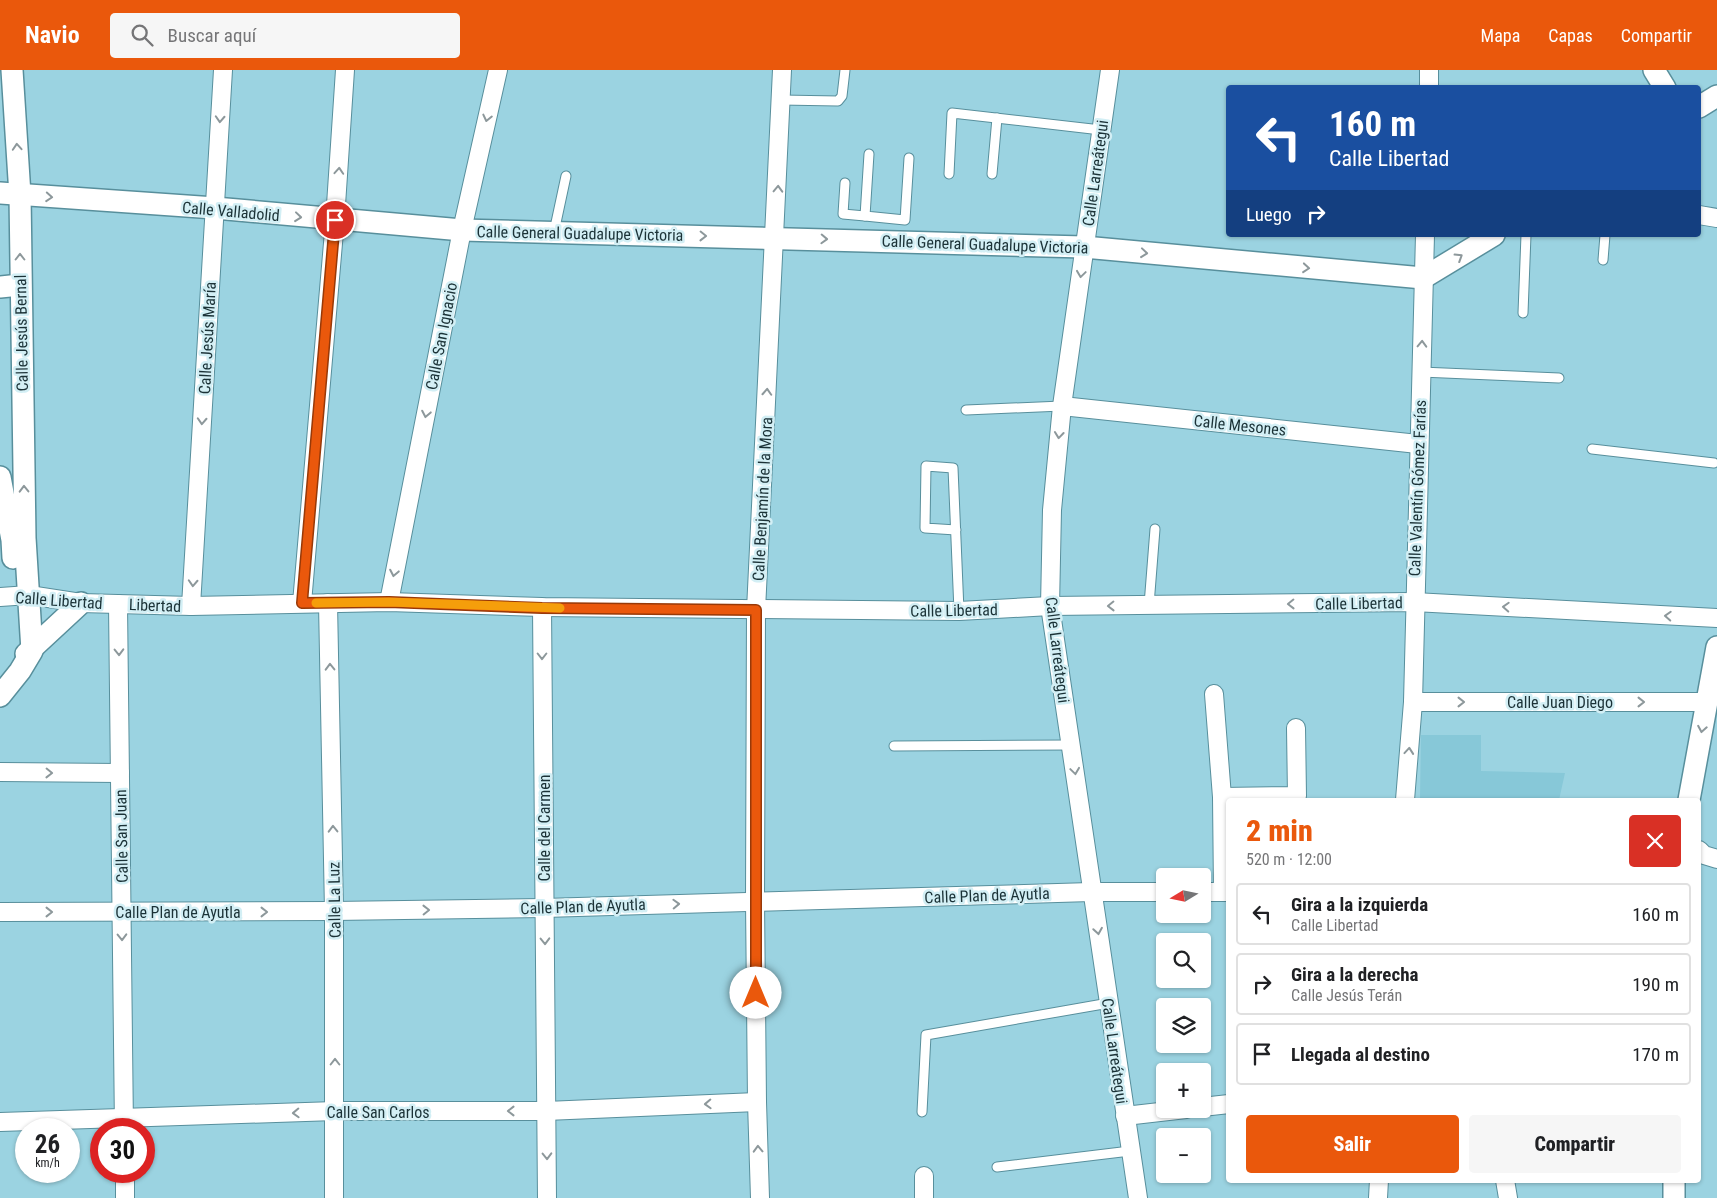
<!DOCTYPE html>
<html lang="es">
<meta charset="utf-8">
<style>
:root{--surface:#fff;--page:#f6f6f6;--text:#202124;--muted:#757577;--line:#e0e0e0;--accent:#ea580c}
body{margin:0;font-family:"Roboto Condensed",sans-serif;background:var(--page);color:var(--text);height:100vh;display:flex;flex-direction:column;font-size:19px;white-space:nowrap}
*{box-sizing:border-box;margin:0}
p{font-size:16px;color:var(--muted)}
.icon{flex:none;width:28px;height:28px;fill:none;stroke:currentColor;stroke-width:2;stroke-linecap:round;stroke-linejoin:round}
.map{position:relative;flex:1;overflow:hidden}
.panel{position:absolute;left:1226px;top:728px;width:475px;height:385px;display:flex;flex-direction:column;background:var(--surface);border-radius:5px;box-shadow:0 1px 4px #0004}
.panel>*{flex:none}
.banner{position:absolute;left:1226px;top:15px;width:475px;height:152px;border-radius:5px;box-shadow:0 1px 4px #0004;background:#1a4fa0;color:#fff;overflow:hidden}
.needle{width:32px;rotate:260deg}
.buttons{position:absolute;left:1156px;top:798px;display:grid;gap:10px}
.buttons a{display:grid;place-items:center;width:55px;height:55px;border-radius:5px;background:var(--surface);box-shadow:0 1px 4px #0004;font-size:25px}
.speed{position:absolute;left:15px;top:1048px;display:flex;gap:10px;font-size:25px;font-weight:700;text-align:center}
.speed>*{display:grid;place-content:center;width:65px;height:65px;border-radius:50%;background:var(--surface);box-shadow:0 1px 4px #0004;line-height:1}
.speed small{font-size:12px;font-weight:400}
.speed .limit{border:8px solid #d22;background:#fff;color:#111}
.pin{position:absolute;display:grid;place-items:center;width:42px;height:42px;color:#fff;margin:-21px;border:2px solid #fff;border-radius:50%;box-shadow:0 1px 5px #0007}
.me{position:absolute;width:55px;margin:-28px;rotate:0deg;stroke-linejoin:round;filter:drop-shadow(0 0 4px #0008)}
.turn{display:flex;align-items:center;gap:18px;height:105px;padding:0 20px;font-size:22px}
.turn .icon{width:65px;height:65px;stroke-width:2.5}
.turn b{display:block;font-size:35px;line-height:42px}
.then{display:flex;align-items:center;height:48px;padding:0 20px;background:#0003;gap:10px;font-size:19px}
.round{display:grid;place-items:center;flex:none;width:52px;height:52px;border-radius:5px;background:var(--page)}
.headline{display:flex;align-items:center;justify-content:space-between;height:85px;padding:0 20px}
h1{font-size:30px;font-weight:800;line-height:38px;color:var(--accent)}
.primary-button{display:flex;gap:10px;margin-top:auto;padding:10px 20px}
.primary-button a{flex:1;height:58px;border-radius:5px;background:var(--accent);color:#fff;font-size:20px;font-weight:800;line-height:58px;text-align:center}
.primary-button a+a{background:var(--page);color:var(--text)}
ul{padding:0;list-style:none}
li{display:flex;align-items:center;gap:15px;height:62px;margin:0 10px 8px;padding:0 10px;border:2px solid var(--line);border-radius:5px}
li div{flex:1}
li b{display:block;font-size:19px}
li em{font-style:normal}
header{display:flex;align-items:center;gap:30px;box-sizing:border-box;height:70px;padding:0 25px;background:var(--accent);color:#fff}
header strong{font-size:24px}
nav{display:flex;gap:28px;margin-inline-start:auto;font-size:18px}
.search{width:350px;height:45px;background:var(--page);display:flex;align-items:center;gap:12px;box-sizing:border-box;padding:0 18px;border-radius:5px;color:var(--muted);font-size:19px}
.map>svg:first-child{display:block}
.built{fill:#87c8d8}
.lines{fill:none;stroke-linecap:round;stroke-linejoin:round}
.service-casing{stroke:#588f9c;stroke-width:11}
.minor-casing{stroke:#588f9c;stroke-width:20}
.tertiary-casing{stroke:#588f9c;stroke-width:24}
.service{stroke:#fff;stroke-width:9}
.minor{stroke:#fff;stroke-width:18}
.tertiary{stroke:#fff;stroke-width:21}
.oneway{stroke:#8d989b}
.route-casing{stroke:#983908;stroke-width:12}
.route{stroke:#ea580c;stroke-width:9}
.slow{stroke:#f59e0b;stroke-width:9}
.labels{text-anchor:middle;stroke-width:5;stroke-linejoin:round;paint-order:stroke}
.street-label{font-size:16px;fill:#1b3237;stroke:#d3eff5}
</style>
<header>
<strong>Navio</strong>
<div class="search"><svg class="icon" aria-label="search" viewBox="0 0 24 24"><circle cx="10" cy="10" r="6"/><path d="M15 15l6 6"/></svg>Buscar aquí</div>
<nav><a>Mapa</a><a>Capas</a><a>Compartir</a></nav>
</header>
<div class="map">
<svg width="1717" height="1128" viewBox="0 0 1717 1128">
<rect width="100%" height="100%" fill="#9bd3e1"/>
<polygon class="built" points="1421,665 1481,665 1481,701 1565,703 1559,730 1420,730"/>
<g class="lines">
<defs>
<g id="service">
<polyline points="781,30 838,31 842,26 845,0"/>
<polyline points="869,84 865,146 905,150 909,88"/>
<polyline points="949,104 952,43 1101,60"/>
<polyline points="992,104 997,48"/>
<polyline points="845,113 843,144 865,146"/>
<polyline points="554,162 566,106"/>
<polyline points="1603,190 1605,165"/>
<polyline points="1523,243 1526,165"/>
<polyline points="1421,302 1559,308"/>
<polyline points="966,340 1062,336"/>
<polyline points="1592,379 1714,393"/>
<polyline points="956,460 925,458 926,396 953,398 959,541"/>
<polyline points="1149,535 1155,459"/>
<polyline points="894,676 1071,675"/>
<polyline points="922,1042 926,965 1109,933"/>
<polyline points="997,1097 1130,1081"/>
</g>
<g id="minor">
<polyline points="1110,0 1062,336 1052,440 1050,536 1138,1128"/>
<polyline points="1429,18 1429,0"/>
<polyline points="1699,145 1717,148"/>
<polyline points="1062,336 1418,374"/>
<polyline points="0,527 29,525 81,533 191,536 389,532 542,537 959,541 1050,536 1414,532 1717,548"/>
<polyline points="389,532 462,160 498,0"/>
<polyline points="302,533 335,150 345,0"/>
<polyline points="328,533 334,841 334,1128"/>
<polyline points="118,534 124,1059"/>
<polyline points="191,536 223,0"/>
<polyline points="542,537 547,1128"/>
<polyline points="1214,624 1222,727 1223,822"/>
<polyline points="1413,632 1707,632"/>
<polyline points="0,702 120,703"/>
<polyline points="1222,727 1297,726 1296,658"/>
<polyline points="1405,730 1413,632 1425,165"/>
<polyline points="1699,780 1704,785 1717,789"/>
<polyline points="1202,822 1229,822"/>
<polyline points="0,842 334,841 544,838 1091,822 1165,822"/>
<polyline points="1202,1037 1229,1034"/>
<polyline points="1125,1046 1186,1039"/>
<polyline points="0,1052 335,1041 546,1041 757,1032"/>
<polyline points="125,1101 125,1128"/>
<polyline points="924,1106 924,1128"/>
<polyline points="1505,1110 1508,1128"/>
<polyline points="760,1128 757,1032 755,831 756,540 782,0"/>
<polyline points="1378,1128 1379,1110"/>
</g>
<g id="tertiary">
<polyline points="1654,0 1665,18"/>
<polyline points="1699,37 1717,26"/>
<polyline points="0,123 215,138 462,160 1084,177 1423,208 1494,165"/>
<polyline points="0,217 20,215"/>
<polyline points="0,407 12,470 13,488"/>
<polyline points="26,584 81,533"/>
<polyline points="0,626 20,601 32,581 25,468 20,125 12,0"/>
<polyline points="1689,730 1717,577"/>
<polyline points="1674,1110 1674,1128"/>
</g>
</defs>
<use href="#service" class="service-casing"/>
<use href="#minor" class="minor-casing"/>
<use href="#tertiary" class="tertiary-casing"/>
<use href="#service" class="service"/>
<use href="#minor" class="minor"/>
<use href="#tertiary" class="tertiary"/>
</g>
<defs><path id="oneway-chevron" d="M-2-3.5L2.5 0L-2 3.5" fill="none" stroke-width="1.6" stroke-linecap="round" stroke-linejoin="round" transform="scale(1.25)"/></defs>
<g class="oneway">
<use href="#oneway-chevron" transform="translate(487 48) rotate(103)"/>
<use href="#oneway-chevron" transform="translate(220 49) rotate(93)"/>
<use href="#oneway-chevron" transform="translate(17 77) rotate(-94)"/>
<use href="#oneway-chevron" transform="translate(339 101) rotate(-86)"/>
<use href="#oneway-chevron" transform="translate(778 119) rotate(-88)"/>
<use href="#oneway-chevron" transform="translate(49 127) rotate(4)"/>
<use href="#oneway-chevron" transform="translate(298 147) rotate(6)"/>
<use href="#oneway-chevron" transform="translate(703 166) rotate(1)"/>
<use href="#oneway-chevron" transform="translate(824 169) rotate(2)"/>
<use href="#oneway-chevron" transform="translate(1144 183) rotate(6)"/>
<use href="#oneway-chevron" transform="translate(20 187) rotate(-90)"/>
<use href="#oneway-chevron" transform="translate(1459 187) rotate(-32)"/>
<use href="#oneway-chevron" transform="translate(1306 198) rotate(5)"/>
<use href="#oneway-chevron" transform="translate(1081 204) rotate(98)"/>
<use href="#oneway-chevron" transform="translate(1422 274) rotate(-88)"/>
<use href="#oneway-chevron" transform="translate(767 322) rotate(-87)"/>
<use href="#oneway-chevron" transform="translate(426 344) rotate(101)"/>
<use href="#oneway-chevron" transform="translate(202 351) rotate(93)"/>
<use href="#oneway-chevron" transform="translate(1059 365) rotate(96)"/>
<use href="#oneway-chevron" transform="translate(24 419) rotate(-91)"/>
<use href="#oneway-chevron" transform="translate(394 503) rotate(101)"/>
<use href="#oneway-chevron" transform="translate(193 513) rotate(93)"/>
<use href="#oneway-chevron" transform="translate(1291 534) rotate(179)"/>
<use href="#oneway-chevron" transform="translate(1111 536) rotate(179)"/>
<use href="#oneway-chevron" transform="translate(1506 537) rotate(-177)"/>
<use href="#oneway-chevron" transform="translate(1668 546) rotate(-177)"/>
<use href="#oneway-chevron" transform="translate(119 582) rotate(89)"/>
<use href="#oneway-chevron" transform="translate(542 586) rotate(90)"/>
<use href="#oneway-chevron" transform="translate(330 597) rotate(-91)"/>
<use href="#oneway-chevron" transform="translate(1461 632)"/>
<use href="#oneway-chevron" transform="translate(1641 632)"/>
<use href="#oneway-chevron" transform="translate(1702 659) rotate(100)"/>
<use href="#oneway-chevron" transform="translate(1409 681) rotate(-85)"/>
<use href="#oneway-chevron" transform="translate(1075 701) rotate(82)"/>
<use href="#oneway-chevron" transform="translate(49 703) rotate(1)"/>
<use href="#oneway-chevron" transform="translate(333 759) rotate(-91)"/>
<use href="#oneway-chevron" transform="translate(676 834) rotate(-2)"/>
<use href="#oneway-chevron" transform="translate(426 840) rotate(-1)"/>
<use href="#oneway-chevron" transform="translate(49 842)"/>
<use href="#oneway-chevron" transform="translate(264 842)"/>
<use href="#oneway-chevron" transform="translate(1098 861) rotate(81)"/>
<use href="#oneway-chevron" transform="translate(122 867) rotate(89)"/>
<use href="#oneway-chevron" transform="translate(545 871) rotate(89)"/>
<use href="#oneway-chevron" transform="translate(335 992) rotate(-90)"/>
<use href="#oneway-chevron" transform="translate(708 1034) rotate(178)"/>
<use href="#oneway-chevron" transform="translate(511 1041) rotate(180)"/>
<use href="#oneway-chevron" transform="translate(296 1043) rotate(178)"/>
<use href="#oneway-chevron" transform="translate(758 1079) rotate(-92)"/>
<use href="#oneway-chevron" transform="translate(547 1086) rotate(89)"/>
</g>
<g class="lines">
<defs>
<polyline id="route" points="335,150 302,533 389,532 542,538 756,540 756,923"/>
</defs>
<use href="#route" class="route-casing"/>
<use href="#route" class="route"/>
<polyline class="slow" points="316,533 389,532 560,538"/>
</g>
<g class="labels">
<g class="street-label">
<text transform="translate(1095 103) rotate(-82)" y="6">Calle Larreátegui</text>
<text transform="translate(231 141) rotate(5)" y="6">Calle Valladolid</text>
<text transform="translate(580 163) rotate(1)" y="6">Calle General Guadalupe Victoria</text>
<text transform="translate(985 174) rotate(2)" y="6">Calle General Guadalupe Victoria</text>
<text transform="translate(21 263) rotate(-91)" y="6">Calle Jesús Bernal</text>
<text transform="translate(441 266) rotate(-79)" y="6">Calle San Ignacio</text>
<text transform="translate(207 268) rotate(-87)" y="6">Calle Jesús María</text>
<text transform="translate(1240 355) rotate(6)" y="6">Calle Mesones</text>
<text transform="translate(1417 418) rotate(-88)" y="6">Calle Valentín Gómez Farías</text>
<text transform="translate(762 429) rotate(-87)" y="6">Calle Benjamín de la Mora</text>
<text transform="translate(59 530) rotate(4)" y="6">Calle Libertad</text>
<text transform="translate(1359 533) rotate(-1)" y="6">Calle Libertad</text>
<text transform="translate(155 535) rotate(2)" y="6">Libertad</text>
<text transform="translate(954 540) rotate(-1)" y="6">Calle Libertad</text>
<text transform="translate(1058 580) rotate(83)" y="6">Calle Larreátegui</text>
<text x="1560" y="638">Calle Juan Diego</text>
<text transform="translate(544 758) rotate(-90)" y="6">Calle del Carmen</text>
<text transform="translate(121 766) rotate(-91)" y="6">Calle San Juan</text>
<text transform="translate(987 825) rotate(-2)" y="6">Calle Plan de Ayutla</text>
<text transform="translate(334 830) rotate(-91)" y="6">Calle La Luz</text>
<text transform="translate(583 836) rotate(-2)" y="6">Calle Plan de Ayutla</text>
<text x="178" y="848">Calle Plan de Ayutla</text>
<text transform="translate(1115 981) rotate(82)" y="6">Calle Larreátegui</text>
<text x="378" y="1048">Calle San Carlos</text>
</g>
</g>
</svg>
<div class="buttons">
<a><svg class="needle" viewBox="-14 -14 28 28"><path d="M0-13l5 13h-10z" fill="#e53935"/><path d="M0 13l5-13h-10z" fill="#757577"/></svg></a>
<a><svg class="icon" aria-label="search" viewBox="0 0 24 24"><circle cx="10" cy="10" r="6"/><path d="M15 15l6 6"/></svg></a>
<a><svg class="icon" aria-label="layers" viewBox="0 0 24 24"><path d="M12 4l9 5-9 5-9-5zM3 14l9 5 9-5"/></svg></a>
<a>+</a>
<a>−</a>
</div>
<div class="speed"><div>26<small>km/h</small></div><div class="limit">30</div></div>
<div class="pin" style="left:335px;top:150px;background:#d93025"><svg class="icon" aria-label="arrive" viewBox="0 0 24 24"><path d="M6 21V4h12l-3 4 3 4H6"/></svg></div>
<svg class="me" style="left:756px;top:923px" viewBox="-20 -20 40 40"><circle r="19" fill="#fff"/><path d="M0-13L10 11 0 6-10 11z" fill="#ea580c"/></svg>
<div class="banner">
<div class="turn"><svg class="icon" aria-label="left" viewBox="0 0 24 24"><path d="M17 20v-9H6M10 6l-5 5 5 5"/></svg><div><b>160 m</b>Calle Libertad</div></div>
<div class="then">Luego<svg class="icon" aria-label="right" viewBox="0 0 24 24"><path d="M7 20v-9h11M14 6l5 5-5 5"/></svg></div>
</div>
<section class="panel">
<div class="headline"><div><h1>2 min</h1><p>520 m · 12:00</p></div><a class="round" style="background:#d93025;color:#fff"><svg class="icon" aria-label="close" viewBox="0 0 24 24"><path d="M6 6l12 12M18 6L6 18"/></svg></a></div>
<ul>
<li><svg class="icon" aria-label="left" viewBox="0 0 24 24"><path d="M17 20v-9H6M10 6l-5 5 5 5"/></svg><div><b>Gira a la izquierda</b><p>Calle Libertad</p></div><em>160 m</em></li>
<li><svg class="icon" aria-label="right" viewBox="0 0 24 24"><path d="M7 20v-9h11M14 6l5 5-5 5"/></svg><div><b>Gira a la derecha</b><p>Calle Jesús Terán</p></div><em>190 m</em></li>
<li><svg class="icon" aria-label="arrive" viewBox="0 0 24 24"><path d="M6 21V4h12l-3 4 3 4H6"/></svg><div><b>Llegada al destino</b></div><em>170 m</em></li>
</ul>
<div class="primary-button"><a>Salir</a><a>Compartir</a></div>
</section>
</div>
